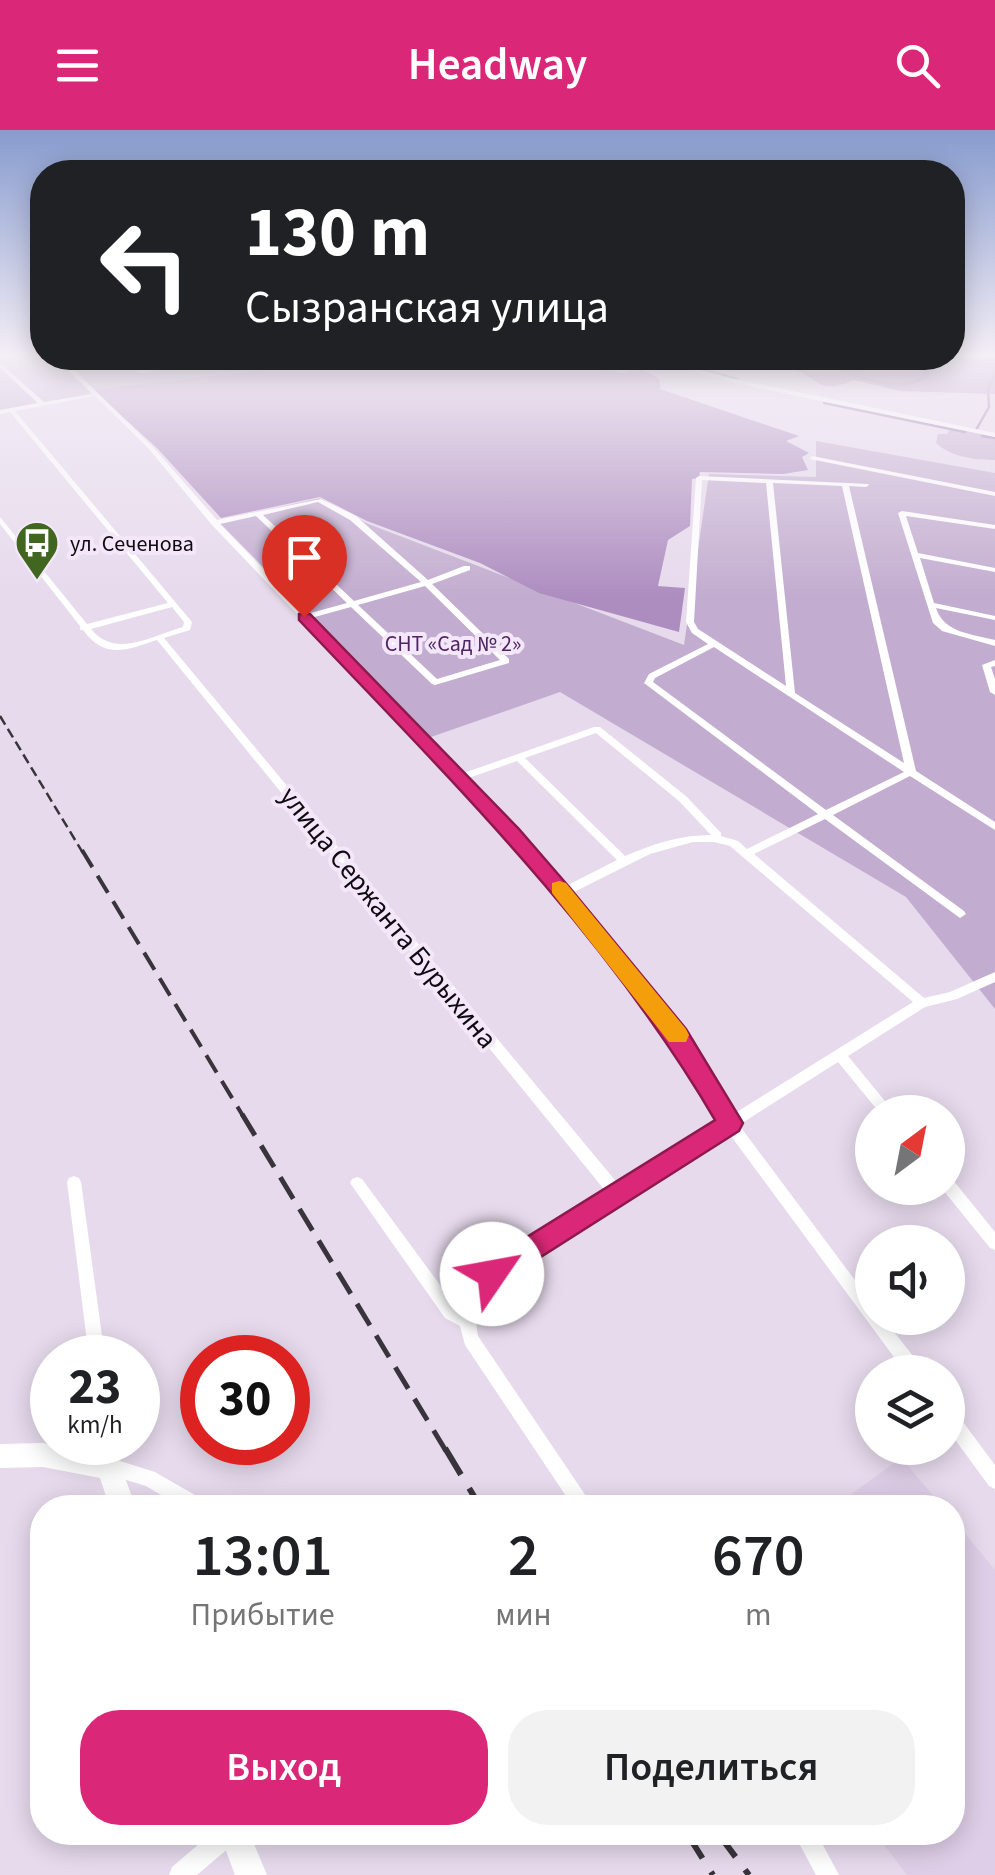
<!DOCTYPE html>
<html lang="ru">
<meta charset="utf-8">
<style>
:root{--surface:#fff;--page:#f2f2f2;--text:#202124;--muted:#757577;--accent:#db2777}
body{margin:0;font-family:"Source Sans 3",sans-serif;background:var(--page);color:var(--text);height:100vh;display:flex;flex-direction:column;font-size:38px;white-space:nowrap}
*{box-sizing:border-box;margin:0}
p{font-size:32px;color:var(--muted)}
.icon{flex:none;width:55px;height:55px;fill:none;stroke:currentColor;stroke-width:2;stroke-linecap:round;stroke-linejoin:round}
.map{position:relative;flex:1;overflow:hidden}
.drawer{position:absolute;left:30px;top:1365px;width:935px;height:350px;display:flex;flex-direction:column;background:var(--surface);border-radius:40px;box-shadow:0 5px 25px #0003}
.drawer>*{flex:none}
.hud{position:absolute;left:30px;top:30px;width:935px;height:210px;border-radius:40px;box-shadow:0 5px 25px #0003;background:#202124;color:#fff;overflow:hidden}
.needle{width:65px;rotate:32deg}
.tools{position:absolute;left:855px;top:965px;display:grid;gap:20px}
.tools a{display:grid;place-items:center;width:110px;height:110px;border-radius:50%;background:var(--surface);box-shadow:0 5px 25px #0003;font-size:50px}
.speed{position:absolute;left:30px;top:1205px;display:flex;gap:20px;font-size:50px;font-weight:700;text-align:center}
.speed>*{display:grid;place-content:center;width:130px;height:130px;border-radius:50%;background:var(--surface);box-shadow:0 5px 25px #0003;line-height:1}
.speed small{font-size:25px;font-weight:400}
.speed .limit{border:15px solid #d22;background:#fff;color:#111}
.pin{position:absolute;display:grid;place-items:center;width:85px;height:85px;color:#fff;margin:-102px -42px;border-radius:50% 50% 50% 0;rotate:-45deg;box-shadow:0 0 10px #0007}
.pin .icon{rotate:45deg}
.me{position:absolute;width:110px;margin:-55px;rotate:57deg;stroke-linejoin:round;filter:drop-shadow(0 0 8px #0008)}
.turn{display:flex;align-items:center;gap:35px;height:210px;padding:0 50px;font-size:45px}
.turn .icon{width:130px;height:130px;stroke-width:2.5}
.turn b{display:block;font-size:70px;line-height:85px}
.eta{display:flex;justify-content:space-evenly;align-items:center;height:170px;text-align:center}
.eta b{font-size:60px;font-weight:600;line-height:70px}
.action{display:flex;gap:20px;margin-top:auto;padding:20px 50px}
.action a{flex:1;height:115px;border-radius:40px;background:var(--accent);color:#fff;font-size:40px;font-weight:600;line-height:115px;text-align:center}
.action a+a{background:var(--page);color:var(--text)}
header{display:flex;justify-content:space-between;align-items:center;height:130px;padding:0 50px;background:var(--accent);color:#fff;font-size:45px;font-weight:600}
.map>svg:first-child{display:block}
.built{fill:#decee7}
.green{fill:#c2accf}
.forest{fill:#ad8cbf}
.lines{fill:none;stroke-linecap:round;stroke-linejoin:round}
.stream{stroke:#9575a7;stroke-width:2.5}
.canal{fill:#9575a7;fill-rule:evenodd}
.street{fill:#fff;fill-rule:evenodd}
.secondary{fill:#fff;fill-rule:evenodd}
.rail-far3{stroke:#39343c;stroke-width:2.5;stroke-dasharray:10 5;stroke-linecap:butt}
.rail-far2{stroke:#39343c;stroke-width:4;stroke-dasharray:20 10;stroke-linecap:butt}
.rail-far1{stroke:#39343c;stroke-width:5;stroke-dasharray:25 12;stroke-linecap:butt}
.rail{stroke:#39343c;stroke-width:6;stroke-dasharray:31 16;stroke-linecap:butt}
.route{fill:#db2777;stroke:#8e194d;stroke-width:2.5}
.slow{fill:#f59e0b}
.labels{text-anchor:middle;stroke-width:8;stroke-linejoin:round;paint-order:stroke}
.far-poi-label{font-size:22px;fill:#0f0b11;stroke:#f3e7f9;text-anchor:start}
.far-park-label{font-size:22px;fill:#4f2563;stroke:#f3e7f9}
.street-label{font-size:28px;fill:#0f0b11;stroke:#f3e7f9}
</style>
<header><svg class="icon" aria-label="menu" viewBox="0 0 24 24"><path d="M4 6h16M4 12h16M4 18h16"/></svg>Headway<svg class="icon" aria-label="search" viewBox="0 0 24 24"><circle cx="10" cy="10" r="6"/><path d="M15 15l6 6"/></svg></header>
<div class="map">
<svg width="995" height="1745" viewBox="0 0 995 1745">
<rect width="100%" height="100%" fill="#e6daec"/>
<g class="built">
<polygon points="901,1328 943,1377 834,1377"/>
<polygon points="953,1389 995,1440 995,1745 907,1745 875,1703 952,1702"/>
</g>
<g class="green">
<polygon points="0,223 42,223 42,228 321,228 0,281"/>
<path d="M950,299L975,301L995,308V330C975,330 951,327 936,313L938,304H947Z"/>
<polygon points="816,311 995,343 995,879 906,767 560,562 431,607 218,391 320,368 366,393 684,515 709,344 816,347"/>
</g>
<g class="forest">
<path d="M953,223L995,224V264L900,261L854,250C817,266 820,248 789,237C777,233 763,231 750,228H820L848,232L852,228H952Z"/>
<path d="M336,228H440L490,236L529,230L625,243C638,234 649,242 660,250V259L799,306L786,311L809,323L802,327L808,340L783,344L700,342L699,348L692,349L690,396L668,410L658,456L685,458L679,502L539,463L480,433L367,391L320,367L221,388L157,318L93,260L302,235Z"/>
</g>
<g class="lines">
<g class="stream">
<polyline points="664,229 737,249"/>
<polyline points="824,273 965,302"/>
<polyline points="976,300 989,277 988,259 995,242"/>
<polyline points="982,306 995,308"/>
</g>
<g class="canal">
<polygon points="952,225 995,235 995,239 950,228"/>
<path d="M785,228C830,225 883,269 922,246L928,228H934L927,248C894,267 866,248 833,239C817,235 800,234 785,228Z"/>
</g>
<g class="street">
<path d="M56,228H62L153,317L217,390L321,369L356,386L428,450L464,436H470V440L432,454L509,529V533L435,555L432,554L351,477L311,488L461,644L594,597H600L687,667L721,703V706L738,711L747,719L818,684L644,553L649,544L708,514L692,503L686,492L696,348L699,346L868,354L869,355L866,357L849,356L916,641L995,692V700L910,646L833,685L964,781L966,784L960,788L825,689L754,724L924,868L950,862L995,842V852L957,869L925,877L848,926L894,982H879L838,932L739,995L872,1173V1188H883L921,1236L923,1242H905L728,1002L622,1069L483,1163C475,1178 475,1190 478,1206L594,1378H574L465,1215L460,1196L445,1188L350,1053L352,1049L357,1047L362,1049L457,1178L460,1179L471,1153L607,1063L157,510C126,520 106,530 83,500H80V496L0,394V387L87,494L168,473L10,282L0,284V280L38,273L0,238V233L44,272L92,264ZM95,266L149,319L212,395L453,647V651L457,652L508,705L559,766L673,910L722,991L619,1055L164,508L190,500L192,492L15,281ZM702,350L766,353L786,556L698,499L694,492ZM773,353L842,356L904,633L795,563ZM318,372L350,390L421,452L354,471L263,385ZM256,386L347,473L307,484L220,394ZM425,456L500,530L437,549L358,475ZM172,477L184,492L183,497C152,506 115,529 91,499ZM714,517L904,642L826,680L653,552L655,548ZM596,603L679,671L711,705C680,705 653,714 625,726L525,628ZM517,631L617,730L564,757L516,701L466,649ZM693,712H714L730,716L913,872L732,985L683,902L570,764L650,724Z"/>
<polygon points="225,228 236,228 141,243 125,237 99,235 126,233 142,239"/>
<polygon points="648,228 655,228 731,248 995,303 995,307 730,252"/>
<polygon points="812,326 995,362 995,366 810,329"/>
<path d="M902,381L995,395V399L906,386L918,423L995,438V442L920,428L934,473L995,486V490L936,478C944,503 972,504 995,510V516L942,501L933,493L898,383Z"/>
<polygon points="995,530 995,536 991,537 995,549 995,565 990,562 982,535"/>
<polygon points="74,1046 79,1048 81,1052 105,1228 89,1228 67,1052 69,1048"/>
<polygon points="948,1049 953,1050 995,1102 995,1120 990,1118 943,1060 942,1058 948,1058"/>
<polygon points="948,1277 954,1280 995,1335 995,1359 989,1356 948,1300"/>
<polygon points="97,1312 115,1312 117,1330 155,1342 207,1372 210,1378 183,1378 146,1356 103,1343"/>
<polygon points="213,1702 241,1702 238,1710 197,1745 169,1745 172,1737"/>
<polygon points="793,1702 816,1702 839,1745 816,1745"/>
</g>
<g class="secondary">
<polygon points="43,1313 118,1328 136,1378 110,1378 100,1348 43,1337 0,1338 0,1314"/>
<polygon points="219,1702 249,1702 267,1745 235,1745"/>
</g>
<polyline class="rail-far3" points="0,586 83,723"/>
<polyline class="rail-far2" points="82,720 243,986"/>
<polyline class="rail-far1" points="242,984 446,1321"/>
<g class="rail">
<polyline points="445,1318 481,1378"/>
<polyline points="686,1702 713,1745"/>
<polyline points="717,1702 749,1745"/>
</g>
</g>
<linearGradient id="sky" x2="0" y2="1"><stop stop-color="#879bce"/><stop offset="0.48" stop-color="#f4eef6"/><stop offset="1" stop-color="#f4eef6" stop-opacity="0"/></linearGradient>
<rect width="995" height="468" fill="url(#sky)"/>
<path class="route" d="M299,484H310L519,699L570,758L686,899L743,993L739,1001L492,1158L482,1154L478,1144L482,1135L715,990C605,802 448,647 299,490Z"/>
<polygon class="slow" points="559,751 566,753 686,899 689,905 686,912 669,912 552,763 552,753"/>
<defs>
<symbol id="bus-pin" viewBox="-11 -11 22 30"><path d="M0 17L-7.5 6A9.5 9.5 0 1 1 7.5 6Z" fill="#406620" stroke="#f3e7f9"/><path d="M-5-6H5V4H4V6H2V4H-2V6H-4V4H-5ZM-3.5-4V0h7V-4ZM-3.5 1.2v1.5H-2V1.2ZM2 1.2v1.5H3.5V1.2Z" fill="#fff"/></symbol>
</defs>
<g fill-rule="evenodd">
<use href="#bus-pin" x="12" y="388" width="50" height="68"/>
</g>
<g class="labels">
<g class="far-poi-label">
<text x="70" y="421">ул. Сеченова</text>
</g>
<g class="far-park-label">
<text x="453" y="521">СНТ «Сад № 2»</text>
</g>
<g class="street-label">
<text transform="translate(389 787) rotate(51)" y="10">улица Сержанта Бурыхина</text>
</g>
</g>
</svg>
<div class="tools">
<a><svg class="needle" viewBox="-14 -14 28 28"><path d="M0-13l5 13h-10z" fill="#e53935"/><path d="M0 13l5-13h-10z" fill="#757577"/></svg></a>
<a><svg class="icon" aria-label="sound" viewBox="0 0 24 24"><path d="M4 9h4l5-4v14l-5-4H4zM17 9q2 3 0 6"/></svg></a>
<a><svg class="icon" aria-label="layers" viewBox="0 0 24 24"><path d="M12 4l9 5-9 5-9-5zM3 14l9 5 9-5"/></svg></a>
</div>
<div class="speed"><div>23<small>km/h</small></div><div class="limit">30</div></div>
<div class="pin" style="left:304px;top:487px;background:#d93025"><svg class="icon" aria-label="arrive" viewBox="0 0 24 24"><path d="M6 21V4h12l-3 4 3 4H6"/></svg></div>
<svg class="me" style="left:492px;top:1144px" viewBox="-20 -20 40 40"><circle r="19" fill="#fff"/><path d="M0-13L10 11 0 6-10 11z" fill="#db2777"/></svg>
<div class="hud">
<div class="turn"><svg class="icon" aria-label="left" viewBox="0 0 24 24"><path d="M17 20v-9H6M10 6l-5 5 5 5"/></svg><div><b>130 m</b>Сызранская улица</div></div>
</div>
<section class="drawer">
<div class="eta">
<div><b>13:01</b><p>Прибытие</p></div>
<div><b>2</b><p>мин</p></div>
<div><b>670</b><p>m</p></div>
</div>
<div class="action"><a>Выход</a><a>Поделиться</a></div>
</section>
</div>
